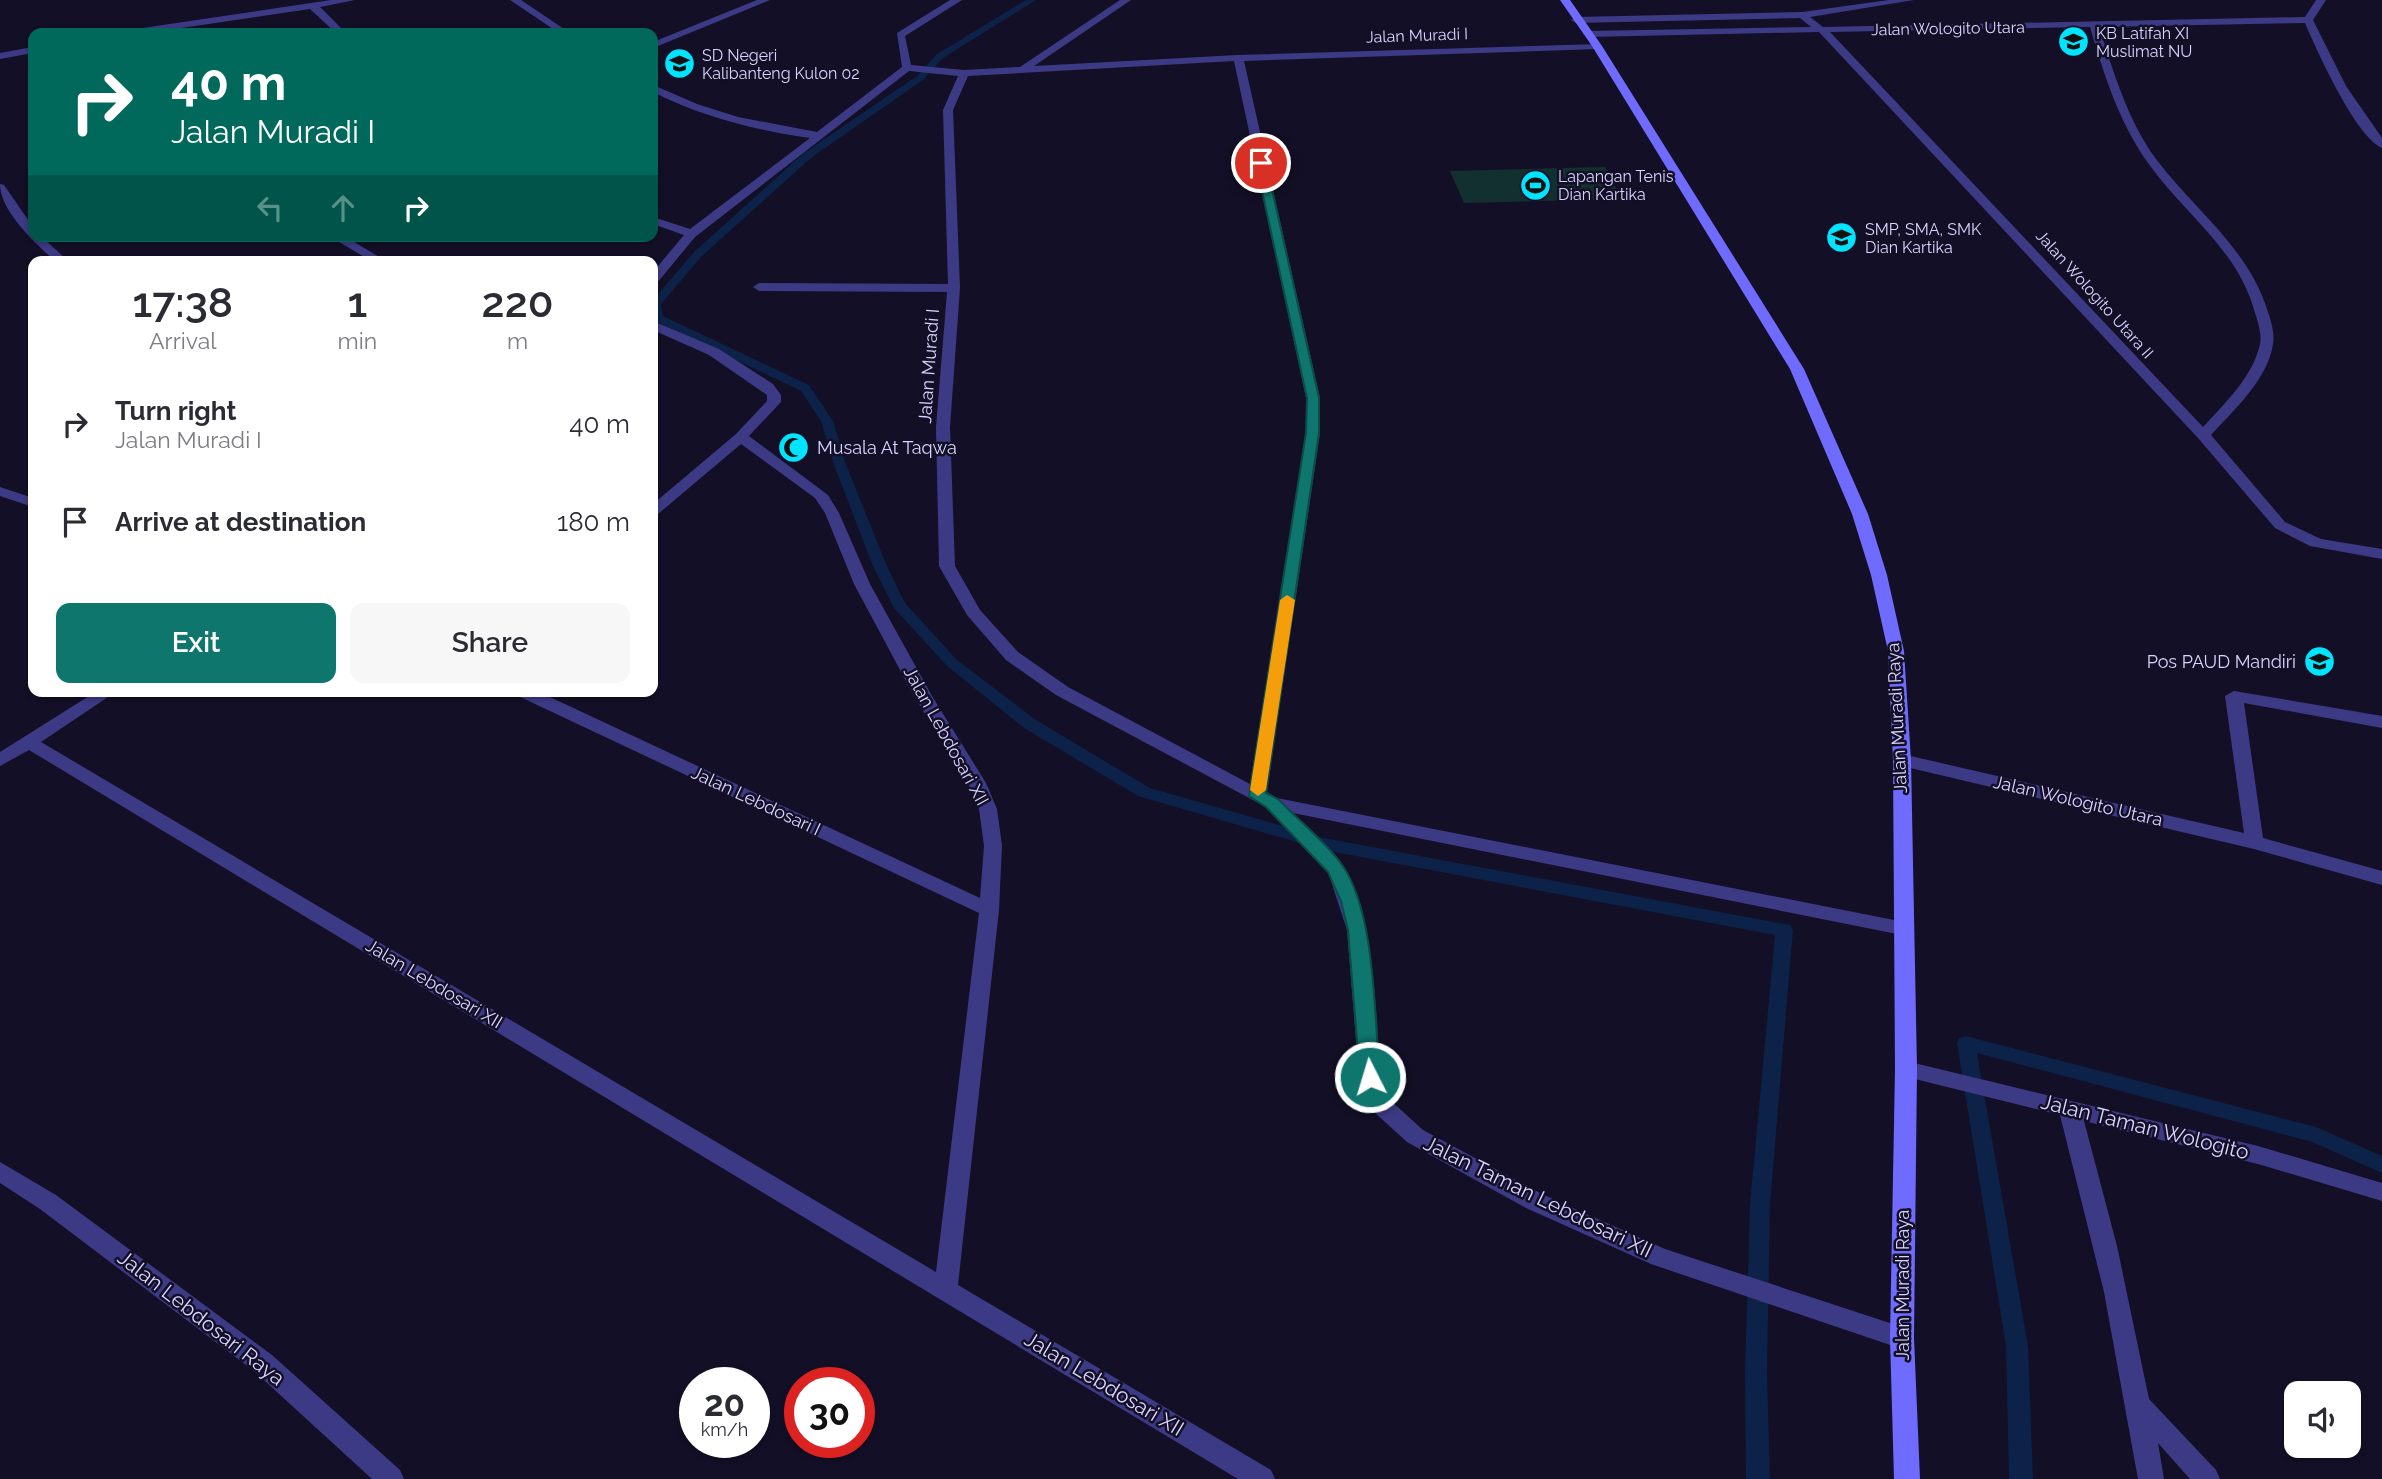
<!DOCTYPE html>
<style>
:root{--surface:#fff;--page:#f7f7f7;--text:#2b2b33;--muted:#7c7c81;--accent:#0f766e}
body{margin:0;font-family:Raleway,sans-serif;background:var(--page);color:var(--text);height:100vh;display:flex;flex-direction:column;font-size:26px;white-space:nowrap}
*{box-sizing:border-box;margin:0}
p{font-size:23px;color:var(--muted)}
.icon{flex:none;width:38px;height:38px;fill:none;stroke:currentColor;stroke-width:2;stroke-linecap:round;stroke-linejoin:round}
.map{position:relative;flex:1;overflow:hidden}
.details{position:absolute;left:28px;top:256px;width:630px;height:441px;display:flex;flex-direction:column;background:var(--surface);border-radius:14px;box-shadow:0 2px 5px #0004}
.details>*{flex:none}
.guide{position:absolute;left:28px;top:28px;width:630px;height:214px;border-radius:14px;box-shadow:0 2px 5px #0004;background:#00695c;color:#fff;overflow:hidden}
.tools{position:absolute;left:2284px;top:1381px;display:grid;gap:14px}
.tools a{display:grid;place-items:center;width:77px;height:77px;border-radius:14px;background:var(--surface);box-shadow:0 2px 5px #0004;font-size:35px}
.speed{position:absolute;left:679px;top:1367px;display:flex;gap:14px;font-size:35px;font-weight:700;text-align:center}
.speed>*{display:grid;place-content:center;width:91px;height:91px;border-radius:50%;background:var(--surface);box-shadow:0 2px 5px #0004;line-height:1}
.speed small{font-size:18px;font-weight:400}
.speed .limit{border:10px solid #d22;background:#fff;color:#111}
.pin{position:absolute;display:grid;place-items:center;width:60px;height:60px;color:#fff;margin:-30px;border:4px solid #fff;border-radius:50%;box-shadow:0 2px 7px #0007}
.me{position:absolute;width:77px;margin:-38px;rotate:355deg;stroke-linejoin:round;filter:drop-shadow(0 0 5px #0008)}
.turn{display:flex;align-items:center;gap:24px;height:147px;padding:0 28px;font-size:32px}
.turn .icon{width:91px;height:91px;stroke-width:2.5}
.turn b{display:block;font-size:49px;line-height:60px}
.lanes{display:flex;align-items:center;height:66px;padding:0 28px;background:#0003;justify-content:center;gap:35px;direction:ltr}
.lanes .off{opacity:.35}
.eta{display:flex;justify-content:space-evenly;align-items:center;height:119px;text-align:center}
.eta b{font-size:42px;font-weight:600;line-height:49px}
.button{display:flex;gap:14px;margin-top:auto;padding:14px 28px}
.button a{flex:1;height:80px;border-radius:14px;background:var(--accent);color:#fff;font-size:28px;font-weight:600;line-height:80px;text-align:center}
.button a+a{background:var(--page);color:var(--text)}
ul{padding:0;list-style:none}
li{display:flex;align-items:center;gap:21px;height:98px;padding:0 28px}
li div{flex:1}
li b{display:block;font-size:26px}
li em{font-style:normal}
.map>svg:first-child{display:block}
.green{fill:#12302f}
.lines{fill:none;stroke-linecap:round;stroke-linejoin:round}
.stream{fill:#0c2248;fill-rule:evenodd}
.street{fill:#3d3a85;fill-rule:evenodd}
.secondary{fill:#6f6bff;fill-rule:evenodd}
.route{fill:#0f766e;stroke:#0a4d48;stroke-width:2}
.slow{fill:#f59e0b}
.labels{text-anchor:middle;stroke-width:5;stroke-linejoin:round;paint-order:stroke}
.far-street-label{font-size:16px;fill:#d9d4ff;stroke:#130f26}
.far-poi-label{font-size:16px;fill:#d9d4ff;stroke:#130f26;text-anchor:start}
.street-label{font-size:18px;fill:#d9d4ff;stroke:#130f26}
.poi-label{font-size:18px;fill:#d9d4ff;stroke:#130f26;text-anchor:start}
.near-street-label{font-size:21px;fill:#d9d4ff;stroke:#130f26}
</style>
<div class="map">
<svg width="2382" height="1479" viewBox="0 0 2382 1479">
<rect width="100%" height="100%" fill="#130f26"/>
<polygon class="green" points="1605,167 1622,199 1464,203 1450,171"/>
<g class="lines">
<g class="stream">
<polygon points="1026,0 1036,0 943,58 923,80 812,157 702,256 661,304 663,316 809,385 833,421 845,462 886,564 905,603 957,660 1036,720 1150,788 1324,838 1790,925 1793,930 1770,1204 1767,1372 1770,1479 1746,1479 1745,1372 1750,1204 1775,935 1324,850 1138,796 1024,728 947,666 894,608 872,564 833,462 821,421 801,391 653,320 653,300 694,252 804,153 917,76 937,54"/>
<polygon points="1966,1036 2316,1127 2382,1156 2382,1173 2312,1142 1977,1053 2028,1346 2033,1479 2009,1479 2006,1346 1957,1043 1959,1038"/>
</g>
<g class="street">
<polygon points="331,0 355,0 320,7 346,33 336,33 310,9 147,33 124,33 129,30"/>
<polygon points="510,0 521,0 570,33 559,33"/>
<polygon points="757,0 770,0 653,48 653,42"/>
<path d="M950,0H962L905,36L911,65L964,70L1020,67L1120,0H1131L1034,66L1238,55L1600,44V48L1597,49L1244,61L1320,398V433L1267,792L1277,798L1909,923L1912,928L1909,933L1902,935L1293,813C1309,830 1333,848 1345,868C1376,923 1375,1013 1381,1077L1390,1100L1423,1130L1542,1194L1665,1249L1911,1330L1914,1338L1911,1346L1902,1349L1651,1264L1526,1208L1407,1142L1373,1111L1359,1077L1347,930L1328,872L1266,807L1056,695L1006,660L967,615L939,566L936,427L947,292L759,291L753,287L759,283L948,284L943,110L958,76L909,71L695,237L657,283L653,284V272L684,235L653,224V217L690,229L810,138C755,130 702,117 653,92V85L697,104L738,117L817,132L902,67L897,33ZM1234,61L1306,398V433L1250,784L1068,687L1018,652L980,610L955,566L950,427L960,288L953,110L968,76Z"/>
<path d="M1889,0H1914L1810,17L1823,27L2305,17L2316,0H2326L2313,20L2346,86L2382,138V148C2356,137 2317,51 2305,23L2099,27C2114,73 2127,119 2156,159C2195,211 2248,247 2268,312C2271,321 2275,334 2273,344C2268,379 2234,410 2211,435L2285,522L2321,539L2382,549V559L2310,546L2275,528L2198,438L1819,32L1588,37L1583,34L1588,31L1811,27L1800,18L1576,23L1571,20L1576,17L1802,12ZM2090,27C2104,75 2119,122 2148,163C2185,215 2238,249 2255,313C2258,322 2262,335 2260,344C2253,377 2224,404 2203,427L1830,32Z"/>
<polygon points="33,47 33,53 0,59 0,53"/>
<path d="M0,184L4,185L33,227V236H41L68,261H55C35,243 0,211 0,184Z"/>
<polygon points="329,236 344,236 386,261 371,261"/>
<polygon points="653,321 719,349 773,384 781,395 781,402 749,436 828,495 839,513 870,584 932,696 986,783 997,809 1002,846 999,910 958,1285 1271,1470 1275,1479 1238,1479 29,750 0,766 0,752 97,691 117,691 41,742 936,1272 979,913 516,695 514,691 537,691 980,898 984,846 979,809 968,783 914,696 854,584 825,513 815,498 741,444 658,514 653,515 653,504 736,434 767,401 767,395 709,355 653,330"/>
<polygon points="0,487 33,498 33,507 0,496"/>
<polygon points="2234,691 2382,716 2382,728 2244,703 2263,838 2382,871 2382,885 2254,849 1902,766 1893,760 1902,754 2244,833 2225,696"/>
<polygon points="1906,1061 2258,1146 2382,1183 2382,1201 2258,1164 2084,1121 2117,1246 2149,1399 2216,1470 2220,1479 2190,1479 2158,1443 2164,1479 2138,1479 2104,1292 2060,1115 1899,1075 1895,1069 1899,1063"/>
<polygon points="0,1162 56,1195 272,1355 400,1470 404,1479 372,1479 254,1371 40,1209 0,1183"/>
</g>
<polygon class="secondary" points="1560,0 1570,0 1602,46 1804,369 1868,514 1887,575 1904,651 1911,760 1917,1069 1914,1338 1920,1479 1894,1479 1890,1338 1895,1069 1893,760 1888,651 1871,575 1852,514 1790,369 1592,46"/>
</g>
<path class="route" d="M1261,160L1266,163L1319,398V433L1266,793L1278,799C1299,821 1325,841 1342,865C1376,912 1374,1019 1380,1077L1377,1082L1370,1085L1363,1082L1360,1077L1348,930L1341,901L1328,872L1266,807L1249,796L1306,433L1307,398L1256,163Z"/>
<polygon class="slow" points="1287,595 1295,600 1266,790 1258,796 1250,790 1280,600"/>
<defs>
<symbol id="school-disc" viewBox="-11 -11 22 22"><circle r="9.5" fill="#00e5ff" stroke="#130f26"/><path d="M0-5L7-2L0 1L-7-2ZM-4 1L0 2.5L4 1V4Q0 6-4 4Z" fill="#111"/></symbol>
<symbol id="stadium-disc" viewBox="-11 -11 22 22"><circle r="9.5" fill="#00e5ff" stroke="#130f26"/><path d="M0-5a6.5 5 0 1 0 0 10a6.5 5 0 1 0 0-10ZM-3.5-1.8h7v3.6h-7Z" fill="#111"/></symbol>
<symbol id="mosque-disc" viewBox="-11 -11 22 22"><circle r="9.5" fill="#00e5ff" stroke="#130f26"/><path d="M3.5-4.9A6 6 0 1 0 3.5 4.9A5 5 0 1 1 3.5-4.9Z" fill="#111"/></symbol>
</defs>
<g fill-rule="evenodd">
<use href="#school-disc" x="2056" y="24" width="35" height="35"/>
<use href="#school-disc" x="662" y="46" width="35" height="35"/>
<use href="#stadium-disc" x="1518" y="168" width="35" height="35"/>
<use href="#school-disc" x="1824" y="220" width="35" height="35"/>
<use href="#mosque-disc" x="776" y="430" width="35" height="35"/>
<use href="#school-disc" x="2302" y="644" width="35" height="35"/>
</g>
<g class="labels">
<g class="far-street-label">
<text transform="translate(1948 28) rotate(-1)" y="6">Jalan Wologito Utara</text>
<text transform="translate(1417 35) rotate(-2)" y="6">Jalan Muradi I</text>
<text transform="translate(2095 294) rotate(48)" y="6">Jalan Wologito Utara II</text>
</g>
<g class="far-poi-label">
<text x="2096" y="39">KB Latifah XI<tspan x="2096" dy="18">Muslimat NU</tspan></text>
<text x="702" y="61">SD Negeri<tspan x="702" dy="18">Kalibanteng Kulon 02</tspan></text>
<text x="1558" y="182">Lapangan Tenis<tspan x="1558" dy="18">Dian Kartika</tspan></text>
<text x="1865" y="235">SMP, SMA, SMK<tspan x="1865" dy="18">Dian Kartika</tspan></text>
</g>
<g class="street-label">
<text transform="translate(929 366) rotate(-86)" y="6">Jalan Muradi I</text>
<text transform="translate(1897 718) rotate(-93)" y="6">Jalan Muradi Raya</text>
<text transform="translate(946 736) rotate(61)" y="6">Jalan Lebdosari XII</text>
<text transform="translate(756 801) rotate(25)" y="6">Jalan Lebdosari I</text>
<text transform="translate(2078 801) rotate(13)" y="6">Jalan Wologito Utara</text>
<text transform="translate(434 984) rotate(31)" y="6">Jalan Lebdosari XII</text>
<text transform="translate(1903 1285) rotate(-90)" y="6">Jalan Muradi Raya</text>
</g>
<g class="poi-label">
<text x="817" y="454">Musala At Taqwa</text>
<text x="2296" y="668" text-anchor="end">Pos PAUD Mandiri</text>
</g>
<g class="near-street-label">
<text transform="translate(2145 1127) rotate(14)" y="7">Jalan Taman Wologito</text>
<text transform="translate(1538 1197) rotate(26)" y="7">Jalan Taman Lebdosari XII</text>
<text transform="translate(201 1318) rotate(38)" y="7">Jalan Lebdosari Raya</text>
<text transform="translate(1104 1384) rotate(31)" y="7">Jalan Lebdosari XII</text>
</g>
</g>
</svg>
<div class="tools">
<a><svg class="icon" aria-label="sound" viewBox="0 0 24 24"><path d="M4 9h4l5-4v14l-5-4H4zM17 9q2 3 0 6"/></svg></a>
</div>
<div class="speed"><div>20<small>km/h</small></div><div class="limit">30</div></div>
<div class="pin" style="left:1261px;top:163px;background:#d93025"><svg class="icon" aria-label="arrive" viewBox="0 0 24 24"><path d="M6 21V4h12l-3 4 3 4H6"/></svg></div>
<svg class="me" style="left:1370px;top:1077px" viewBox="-20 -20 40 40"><circle r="17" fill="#0f766e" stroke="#fff" stroke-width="3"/><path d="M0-11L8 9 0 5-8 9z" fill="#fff"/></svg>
<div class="guide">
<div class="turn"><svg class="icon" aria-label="right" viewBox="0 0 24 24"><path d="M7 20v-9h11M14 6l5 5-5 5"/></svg><div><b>40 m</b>Jalan Muradi I</div></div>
<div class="lanes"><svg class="icon off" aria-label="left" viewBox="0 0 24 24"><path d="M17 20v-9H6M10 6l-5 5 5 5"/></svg><svg class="icon off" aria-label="ahead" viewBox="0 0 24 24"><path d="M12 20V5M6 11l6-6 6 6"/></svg><svg class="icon" aria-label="right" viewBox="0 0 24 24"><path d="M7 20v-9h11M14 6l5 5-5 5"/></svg></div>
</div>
<section class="details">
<div class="eta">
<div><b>17:38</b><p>Arrival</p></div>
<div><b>1</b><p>min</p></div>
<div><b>220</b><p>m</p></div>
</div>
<ul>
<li><svg class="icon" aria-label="right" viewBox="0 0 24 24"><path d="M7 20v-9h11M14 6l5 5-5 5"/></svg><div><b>Turn right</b><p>Jalan Muradi I</p></div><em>40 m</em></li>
<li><svg class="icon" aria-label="arrive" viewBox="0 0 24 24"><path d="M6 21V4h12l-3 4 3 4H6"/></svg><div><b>Arrive at destination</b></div><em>180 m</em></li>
</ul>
<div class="button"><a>Exit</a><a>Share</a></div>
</section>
</div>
